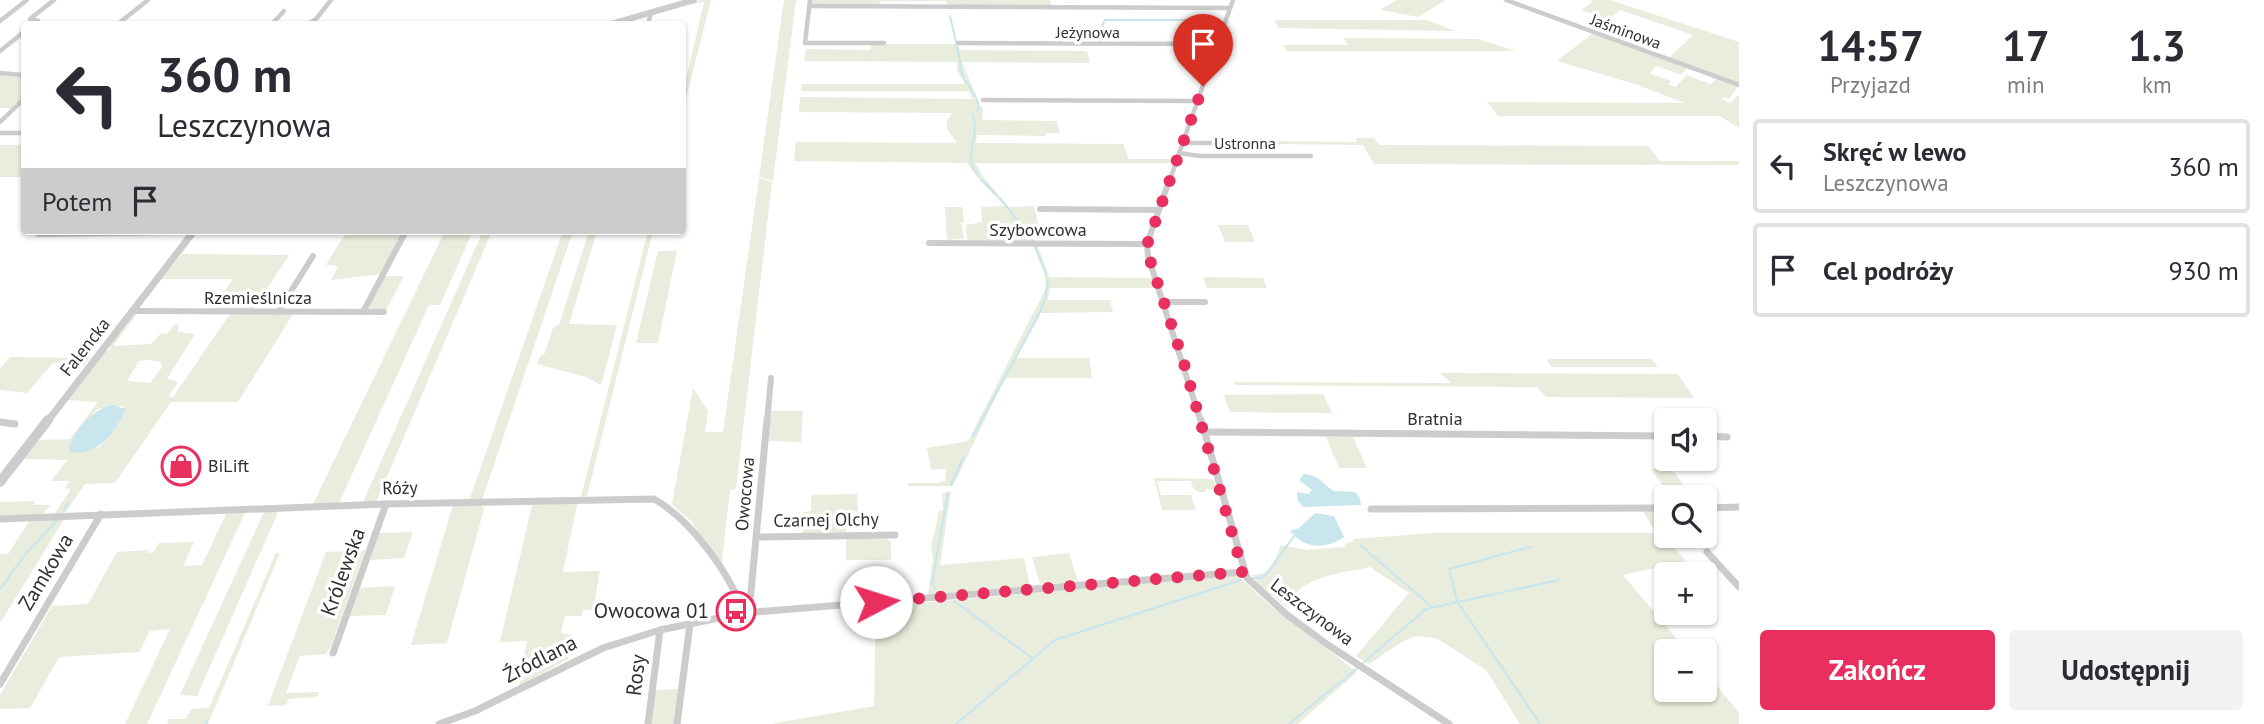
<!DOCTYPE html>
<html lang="pl">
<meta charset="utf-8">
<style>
:root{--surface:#fff;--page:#f2f2f3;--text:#2b2b33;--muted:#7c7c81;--line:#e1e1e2;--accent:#e92f5e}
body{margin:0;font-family:"PT Sans",sans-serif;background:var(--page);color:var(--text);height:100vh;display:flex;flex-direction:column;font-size:26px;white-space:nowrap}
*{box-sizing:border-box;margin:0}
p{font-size:23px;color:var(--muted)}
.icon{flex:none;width:38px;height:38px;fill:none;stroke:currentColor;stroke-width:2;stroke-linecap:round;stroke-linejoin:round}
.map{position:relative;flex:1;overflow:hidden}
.drawer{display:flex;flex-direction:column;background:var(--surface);width:525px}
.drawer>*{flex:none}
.top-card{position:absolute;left:21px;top:21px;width:665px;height:214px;border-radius:7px;box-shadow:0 2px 5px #0004;background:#fff;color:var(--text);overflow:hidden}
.controls{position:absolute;left:1654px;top:408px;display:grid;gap:14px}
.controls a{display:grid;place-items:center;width:63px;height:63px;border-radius:7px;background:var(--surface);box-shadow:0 2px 5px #0004;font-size:35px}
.pin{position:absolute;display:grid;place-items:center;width:60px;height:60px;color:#fff;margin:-72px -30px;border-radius:50% 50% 50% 0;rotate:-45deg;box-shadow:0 0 7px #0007}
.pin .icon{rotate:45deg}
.me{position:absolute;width:77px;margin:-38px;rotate:85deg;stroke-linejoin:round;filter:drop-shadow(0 0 5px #0008)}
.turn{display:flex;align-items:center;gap:24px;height:147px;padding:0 21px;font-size:32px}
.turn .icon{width:91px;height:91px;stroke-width:2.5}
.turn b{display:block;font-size:49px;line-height:60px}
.then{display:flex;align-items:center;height:66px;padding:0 21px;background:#0003;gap:14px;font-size:26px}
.eta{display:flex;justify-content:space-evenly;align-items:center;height:119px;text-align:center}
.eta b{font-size:42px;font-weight:700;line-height:49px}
.action{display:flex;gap:14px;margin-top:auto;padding:14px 21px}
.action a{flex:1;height:80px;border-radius:7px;background:var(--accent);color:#fff;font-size:28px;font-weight:700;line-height:80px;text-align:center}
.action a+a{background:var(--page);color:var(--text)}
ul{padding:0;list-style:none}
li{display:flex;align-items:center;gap:21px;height:94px;margin:0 14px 10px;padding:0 7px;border:4px solid var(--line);border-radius:7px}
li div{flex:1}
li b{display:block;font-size:26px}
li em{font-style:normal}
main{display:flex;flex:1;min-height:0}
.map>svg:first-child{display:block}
.green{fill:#e8eddd;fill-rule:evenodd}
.water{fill:#c9e5ed}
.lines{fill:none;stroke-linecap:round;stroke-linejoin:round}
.stream{stroke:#c9e5ed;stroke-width:2}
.minor-far2{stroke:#ccc;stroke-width:4.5}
.minor-far1{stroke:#ccc;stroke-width:6}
.minor{stroke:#ccc;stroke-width:7}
.tertiary-far2{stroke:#ccc;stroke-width:6}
.tertiary-far1{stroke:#ccc;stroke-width:7}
.tertiary{stroke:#ccc;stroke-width:10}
.route{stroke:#e92f5e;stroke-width:12;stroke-dasharray:0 21.6}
.labels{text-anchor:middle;stroke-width:7;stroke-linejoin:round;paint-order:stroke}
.far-street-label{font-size:16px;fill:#2f2f2f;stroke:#fff}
.street-label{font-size:18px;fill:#2f2f2f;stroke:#fff}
.poi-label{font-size:18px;fill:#2f2f2f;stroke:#fff;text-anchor:start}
.near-street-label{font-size:21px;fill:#2f2f2f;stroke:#fff}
.near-poi-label{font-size:21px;fill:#2f2f2f;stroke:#fff;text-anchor:end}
</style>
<main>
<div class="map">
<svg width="1739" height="724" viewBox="0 0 1739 724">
<rect width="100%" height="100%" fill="#fff"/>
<g class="green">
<polygon points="701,0 711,0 683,111 683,92 704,2 686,5"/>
<polygon points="784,0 796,0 773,181 759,177"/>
<polygon points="811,0 1050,0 1051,6 947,6 946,1 880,1 879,6 811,5"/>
<polygon points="1397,0 1446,0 1418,17 1380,10"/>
<polygon points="1590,0 1610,0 1739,42 1739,84 1668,59 1693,35 1620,10 1608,19 1581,10 1593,2"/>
<polygon points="1274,20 1427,20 1456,31 1279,28"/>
<polygon points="1593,33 1687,68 1681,75 1657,66 1649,73 1671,81 1668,84 1676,87 1686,75 1710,84 1717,79 1738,86 1729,99 1725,97 1722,99 1731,103 1739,94 1739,128 1720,116 1498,116 1487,102 1685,103 1635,84 1557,61"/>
<polygon points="1344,38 1478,39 1516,51 1287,51 1283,45 1348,45"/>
<path d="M871,44H958L960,50L1087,51L1090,63L962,62L980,106L983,108L982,120L1057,121L1060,133H1046V136L977,135L976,143L1123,144L1129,159H1174L1173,163H975L984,178L1009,207L1034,206L1038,224L1024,225L1036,243L971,242L967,238L966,225L982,222L981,207L1004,206L978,178L967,163L794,161L796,142L957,143C949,129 941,130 952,113L799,112L800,97L973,99L968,91H801L802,84H965L957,70V62L804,61L806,49L871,50Z"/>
<polygon points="0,75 24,76 24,97 13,108 0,108"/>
<polygon points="1356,138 1374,138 1379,145 1648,146 1660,161 1739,161 1739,165 1374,164 1363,145 1266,144 1264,141 1357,142"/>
<rect x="0" y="145" width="24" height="32"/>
<polygon points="759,178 772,182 736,489 730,490 721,570 692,522 672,504 693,388 708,411 705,432 723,432"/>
<polygon points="945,207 962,207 964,222 961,223 964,238 947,240"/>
<polygon points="1218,225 1248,225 1255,242 1225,242"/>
<polygon points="347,231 403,231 381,274 331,280 338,266 326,265"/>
<polygon points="445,231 473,231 440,305 429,305 339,503 313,504"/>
<polygon points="483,231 492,231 376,502 363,502"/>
<polygon points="563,231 573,231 482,500 469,501"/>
<polygon points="589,231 597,231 569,324 617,325 601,385 586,377 537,364 541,355 544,355 553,328 559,325"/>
<polygon points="648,231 653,231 587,496 581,497"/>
<polygon points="1034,246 1038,246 1049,277 1153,278 1156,288 1050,288 1048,300 1110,300 1113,312 1041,313 1016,358 1089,358 1092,378 1005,378 953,486 908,486 908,483 938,483 945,481 946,469 931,469 927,448 968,441 1046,288 1044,271"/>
<polygon points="658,251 677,251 658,343 636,343"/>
<polygon points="182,254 289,255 254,309 212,310 233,279 161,279"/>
<polygon points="385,276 404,276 386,310 367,310"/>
<polygon points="1203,277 1263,278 1267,288 1207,288"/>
<path d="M134,313L137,314L113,346L151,344L160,334L168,333L175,324L178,325V332L195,334L167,379L178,382L169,396L173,397L230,314H293L238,402H171L115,483L85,484L65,513H55L71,489L65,488L70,481H51L67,460L24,459L39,440L70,439L98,402L66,400L105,350H109L111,347L108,346ZM149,360L160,362L163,366L150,383L127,381L139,361ZM120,406L125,407L100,447L70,452L74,439L97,409Z"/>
<polygon points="92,355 83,367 81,363 53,363 27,393 0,390 0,369 10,357 85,358"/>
<polygon points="1546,359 1651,359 1658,367 1552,367"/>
<polygon points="1440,373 1678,374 1694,398 1546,397 1537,387 1235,385 1234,382 1451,383"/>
<polygon points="1323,394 1332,413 1230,412 1224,395"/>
<polygon points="770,411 803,411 801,442 769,441"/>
<polygon points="1326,437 1353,437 1367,468 1339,468"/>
<polygon points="1651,469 1672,469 1692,497 1671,497"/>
<polygon points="1154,478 1213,479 1216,489 1205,489 1206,492 1198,492 1193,488 1191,481 1157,481 1161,495 1191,495 1196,510 1162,510"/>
<polygon points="951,492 940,565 1024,558 1030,586 928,594 933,559 931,547 939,511 943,510 942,493"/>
<polygon points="857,494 858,511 846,512 846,532 803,533 804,512 811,511 811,495"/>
<polygon points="578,500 563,572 600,571 593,610 583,610 581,616 565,616 561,633 572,635 568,659 519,686 527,641 500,642 533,501"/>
<polygon points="35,501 33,505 51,505 41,515 0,516 0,502"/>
<polygon points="453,505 481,505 484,509 447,643 411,645"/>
<polygon points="265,510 279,510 197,696 180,695"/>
<polygon points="246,511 147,724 125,724 170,629 150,631 139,652 59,657 30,708 0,709 0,695 52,606 88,604 117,552 148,550 148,553 154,552 159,543 194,542 183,566 202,565 227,512"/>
<path d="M1643,511H1666V533H1661L1686,561L1623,575L1687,651H1666V690H1704L1705,671L1739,713V724H1520L1486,670L1436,638L1416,636L1402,642L1369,664L1356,656L1409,593L1370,567C1339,574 1301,575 1286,607L1258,584L1252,575C1270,576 1275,559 1281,545L1307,550L1344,547L1346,543L1354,542L1353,539L1433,533H1656Z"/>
<polygon points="65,518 0,623 0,554 8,554 30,520"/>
<polygon points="413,532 404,558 370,560 379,533"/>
<polygon points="846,539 886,539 891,542 891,560 846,560"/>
<polygon points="365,550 331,646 326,654 300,656 286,693 319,692 317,697 289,699 286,705 268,706 326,552"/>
<polygon points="276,553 280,553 208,724 167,724 169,719 186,719 191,709 209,708"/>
<polygon points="1069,553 1078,582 1040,584 1032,557"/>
<polygon points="1237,575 1272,607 1357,672 1298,724 770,724 874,706 876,607"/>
<polygon points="395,586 386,615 350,616 360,588"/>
<polygon points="679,689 675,724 651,724 655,690"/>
</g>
<g class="water">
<path d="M113,405L126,409C115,432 98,457 69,452C71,432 94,408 113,405Z"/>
<path d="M1304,474C1320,475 1323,485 1334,491L1355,492L1360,498L1361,505L1303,507L1298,501L1297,492L1308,494L1312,490L1299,480Z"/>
<path d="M1315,513L1334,516L1344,537C1327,549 1305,550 1290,531L1299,528Z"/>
</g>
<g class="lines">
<g class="stream">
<polyline points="950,16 956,42"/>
<polyline points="1098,35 1105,20 1193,20"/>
<polyline points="956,44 960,61"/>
<polyline points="960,63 960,70"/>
<polyline points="961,71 964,78"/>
<polyline points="965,80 976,97"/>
<polyline points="976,111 979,109 977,100"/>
<polyline points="973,114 974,119"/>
<polyline points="974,138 975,122"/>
<polyline points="971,157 973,140"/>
<polyline points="971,159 973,166"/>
<polyline points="973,168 979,176"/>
<polyline points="982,180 997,195"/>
<polyline points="1000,198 1002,201"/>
<polyline points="1004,203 1033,241"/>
<polyline points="1035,247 1046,274"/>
<polyline points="973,436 1036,320 1045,300 1048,280"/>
<polyline points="951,485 964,456"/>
<polyline points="64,510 68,503"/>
<polyline points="1360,545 1432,607"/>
<polyline points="1530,547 1449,569 1457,601 1540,724"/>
<polyline points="1253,578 1261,578 1267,574 1294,536"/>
<polyline points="0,589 27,552 57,521"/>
<polyline points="936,590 932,583 948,493"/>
<polyline points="954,601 1032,658"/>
<polyline points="1363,663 1426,609 1559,580"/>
<polyline points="206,724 207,721"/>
<polyline points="956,724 1055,640 1241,580"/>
<polyline points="1289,724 1359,667"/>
</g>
<g class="minor-far2">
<polyline points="810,0 805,43 884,43"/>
<polyline points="1506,0 1739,85"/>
<polyline points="809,6 1230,8"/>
<polyline points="0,21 27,0"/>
<polyline points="34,24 38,21 30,19 54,0"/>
<polyline points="118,24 148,0"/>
<polyline points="272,24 284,11"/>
<polyline points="308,24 316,19 331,0"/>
<polyline points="648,24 651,13"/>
<polyline points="958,43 1218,44"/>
<polyline points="0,51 24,32"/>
<polyline points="0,73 24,75"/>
<polyline points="983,100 1197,101"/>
<polyline points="0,122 24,99"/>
<polyline points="0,133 24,133"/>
<polyline points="1183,143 1262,143"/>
<polyline points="1179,153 1200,156 1311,156"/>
<polyline points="1168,185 1233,0"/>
</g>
<g class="minor-far1">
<polyline points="1168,184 1147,244 1148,256 1201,422"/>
<polyline points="1040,209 1159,210"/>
<polyline points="38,231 38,234 181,232"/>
<polyline points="929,243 1147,244"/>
<polyline points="1164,302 1205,302"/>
<polyline points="133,311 384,312"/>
<polyline points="278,312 313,256"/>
<polyline points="363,312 406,231"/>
<polyline points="767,422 771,378"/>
</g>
<g class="minor">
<polyline points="1201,420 1247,578 1286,614 1328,645 1449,724"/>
<polyline points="0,422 15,424"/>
<polyline points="1204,432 1666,436"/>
<polyline points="1704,436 1727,437"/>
<polyline points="1704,508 1739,507"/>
<polyline points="1371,509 1666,508"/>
<path d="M0,519L386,504L654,499C690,519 731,574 743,613"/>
<polyline points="757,537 895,535"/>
<polyline points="1707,552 1739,587"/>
<polyline points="749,613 767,420"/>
<polyline points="333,653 386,504"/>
<polyline points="0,684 101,514"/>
<polyline points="439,724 475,711 603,648 660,630 743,613 1243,572"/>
<polyline points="648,724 660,630"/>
<polyline points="677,724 690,624"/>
</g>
<polyline class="tertiary-far2" points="611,24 694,0"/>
<polyline class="tertiary-far1" points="47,422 194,231"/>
<polyline class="tertiary" points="0,482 48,420"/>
</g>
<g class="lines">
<polyline class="route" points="876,602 1243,572 1183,360 1146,248 1203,86"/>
</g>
<defs>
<symbol id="shop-ring" viewBox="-11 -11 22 22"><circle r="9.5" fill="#fff" stroke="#e92f5e" stroke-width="1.5"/><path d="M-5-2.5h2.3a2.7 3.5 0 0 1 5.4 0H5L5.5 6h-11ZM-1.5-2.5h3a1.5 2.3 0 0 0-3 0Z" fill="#e92f5e"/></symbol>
<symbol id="bus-ring" viewBox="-11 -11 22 22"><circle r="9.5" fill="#fff" stroke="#e92f5e" stroke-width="1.5"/><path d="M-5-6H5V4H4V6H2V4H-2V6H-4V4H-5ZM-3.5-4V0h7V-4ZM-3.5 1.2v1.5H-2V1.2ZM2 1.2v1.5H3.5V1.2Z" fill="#e92f5e"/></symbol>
</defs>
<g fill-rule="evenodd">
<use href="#shop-ring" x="159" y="444" width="44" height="44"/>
<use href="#bus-ring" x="714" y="589" width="44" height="44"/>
</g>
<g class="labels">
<g class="far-street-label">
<text transform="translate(1626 31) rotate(20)" y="6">Jaśminowa</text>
<text x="1088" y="38">Jeżynowa</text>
<text x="1245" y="149">Ustronna</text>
</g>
<g class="street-label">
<text x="1038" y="236">Szybowcowa</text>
<text x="258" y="304">Rzemieślnicza</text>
<text transform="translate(85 347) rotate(-52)" y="6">Falencka</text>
<text x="1435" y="425">Bratnia</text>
<text transform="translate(400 488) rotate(-2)" y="6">Róży</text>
<text transform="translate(745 494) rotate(-85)" y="6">Owocowa</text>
<text transform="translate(826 520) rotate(-1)" y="6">Czarnej Olchy</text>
<text transform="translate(1312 612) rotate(37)" y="6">Leszczynowa</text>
</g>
<g class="poi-label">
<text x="208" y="472">BiLift</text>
</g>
<g class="near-street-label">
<text transform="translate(46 572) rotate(-59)" y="7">Zamkowa</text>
<text transform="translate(343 572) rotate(-70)" y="7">Królewska</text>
<text transform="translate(540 659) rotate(-27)" y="7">Źródlana</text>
<text transform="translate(636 675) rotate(-83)" y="7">Rosy</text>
</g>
<g class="near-poi-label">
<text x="709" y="618">Owocowa 01</text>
</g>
</g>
</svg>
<div class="controls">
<a><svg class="icon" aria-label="sound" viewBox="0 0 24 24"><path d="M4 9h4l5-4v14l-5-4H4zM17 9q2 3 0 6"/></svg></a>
<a><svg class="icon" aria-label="search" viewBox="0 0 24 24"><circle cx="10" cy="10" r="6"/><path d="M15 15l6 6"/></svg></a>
<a>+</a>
<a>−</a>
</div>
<div class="pin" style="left:1203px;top:86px;background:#d93025"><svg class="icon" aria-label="arrive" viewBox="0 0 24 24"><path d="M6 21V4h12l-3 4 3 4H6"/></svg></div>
<svg class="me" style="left:876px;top:602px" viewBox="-20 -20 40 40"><circle r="19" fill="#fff"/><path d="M0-13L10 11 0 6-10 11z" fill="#e92f5e"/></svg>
<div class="top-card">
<div class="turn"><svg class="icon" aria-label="left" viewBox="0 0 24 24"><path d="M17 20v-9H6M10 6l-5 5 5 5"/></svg><div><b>360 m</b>Leszczynowa</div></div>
<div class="then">Potem<svg class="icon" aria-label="arrive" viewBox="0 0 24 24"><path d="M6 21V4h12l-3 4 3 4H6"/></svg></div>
</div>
</div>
<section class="drawer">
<div class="eta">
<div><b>14:57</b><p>Przyjazd</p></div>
<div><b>17</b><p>min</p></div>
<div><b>1.3</b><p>km</p></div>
</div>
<ul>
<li><svg class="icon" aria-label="left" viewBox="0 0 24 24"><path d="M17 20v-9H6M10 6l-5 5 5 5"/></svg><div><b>Skręć w lewo</b><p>Leszczynowa</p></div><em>360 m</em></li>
<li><svg class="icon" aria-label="arrive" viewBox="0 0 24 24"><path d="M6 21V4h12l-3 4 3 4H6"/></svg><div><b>Cel podróży</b></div><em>930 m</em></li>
</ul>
<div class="action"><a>Zakończ</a><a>Udostępnij</a></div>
</section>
</main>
